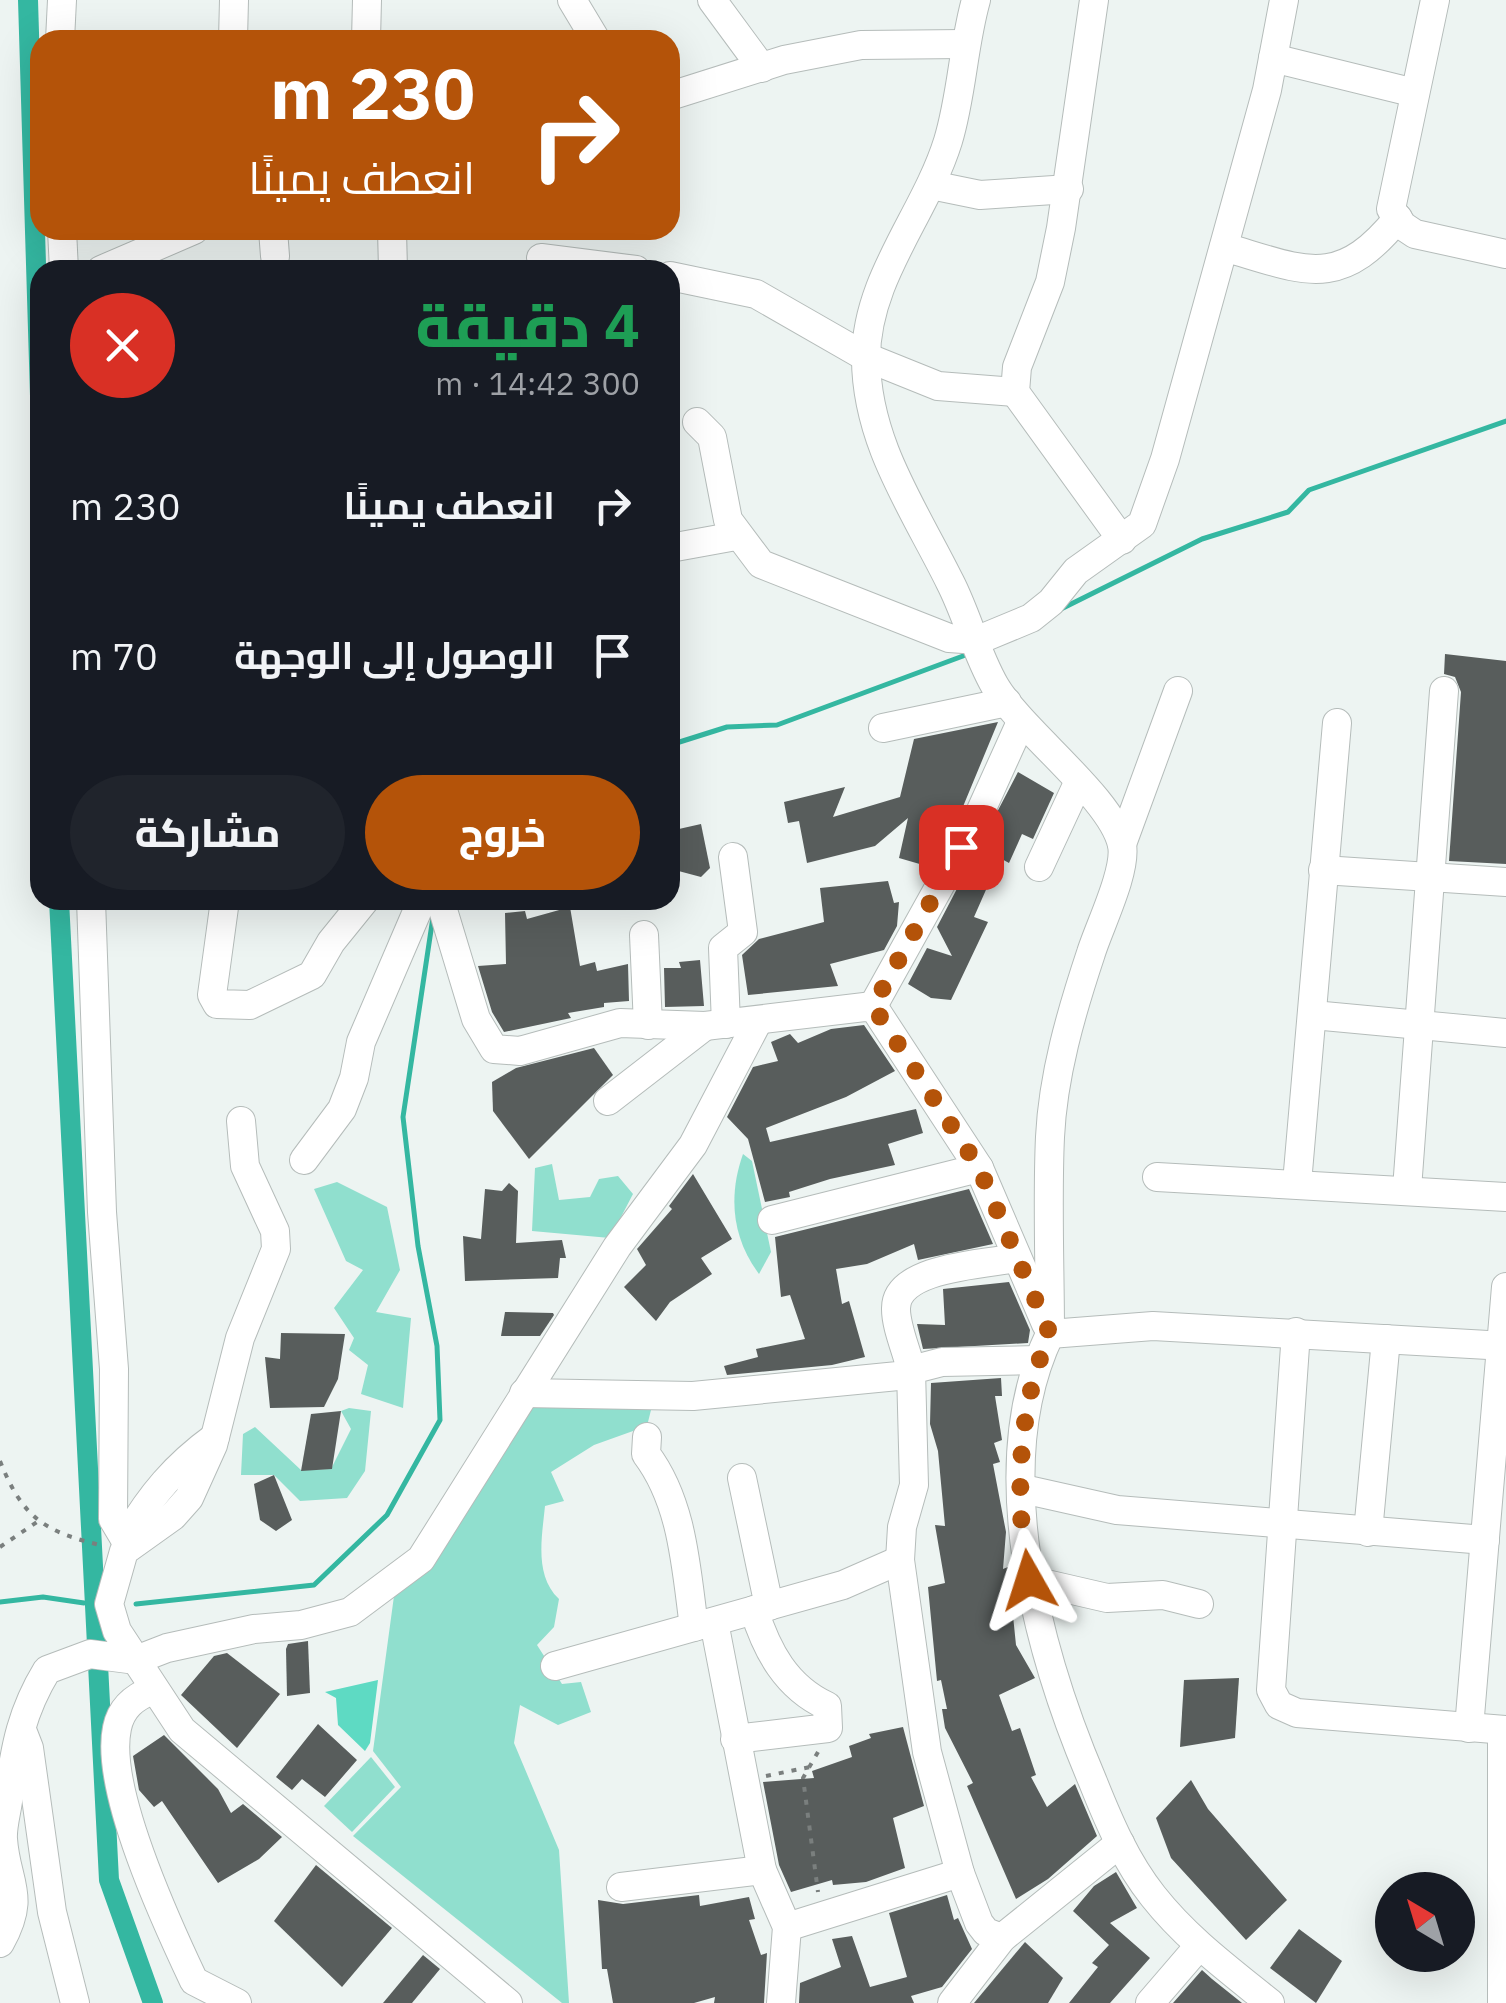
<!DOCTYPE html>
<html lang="ar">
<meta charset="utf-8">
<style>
:root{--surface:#171b24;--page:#20242c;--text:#f1f3f6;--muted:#9ea1a6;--accent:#b45309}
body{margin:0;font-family:"IBM Plex Sans",Cairo,sans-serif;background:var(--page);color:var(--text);direction:rtl;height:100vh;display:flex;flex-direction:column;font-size:38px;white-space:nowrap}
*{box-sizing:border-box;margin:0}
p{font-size:32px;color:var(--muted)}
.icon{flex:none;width:55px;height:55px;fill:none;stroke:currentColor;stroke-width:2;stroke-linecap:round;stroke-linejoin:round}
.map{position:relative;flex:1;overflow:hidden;direction:ltr}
.details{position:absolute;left:30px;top:260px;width:650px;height:650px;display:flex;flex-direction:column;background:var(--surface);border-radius:30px;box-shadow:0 10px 40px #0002;direction:rtl}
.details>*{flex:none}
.top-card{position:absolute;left:30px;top:30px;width:650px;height:210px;border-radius:30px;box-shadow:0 10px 40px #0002;direction:rtl;background:#b45309;color:#fff;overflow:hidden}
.needle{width:65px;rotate:322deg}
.fabs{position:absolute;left:1375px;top:1872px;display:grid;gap:20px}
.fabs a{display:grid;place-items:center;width:100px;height:100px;border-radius:50%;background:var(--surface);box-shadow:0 10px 40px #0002;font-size:50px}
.pin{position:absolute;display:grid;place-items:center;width:85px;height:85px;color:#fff;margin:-42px;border-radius:20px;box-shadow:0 5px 15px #0006}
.me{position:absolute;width:110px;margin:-55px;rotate:354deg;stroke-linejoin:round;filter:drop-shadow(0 0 8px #0008)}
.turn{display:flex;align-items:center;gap:35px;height:210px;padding:0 40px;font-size:45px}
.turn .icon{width:130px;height:130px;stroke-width:2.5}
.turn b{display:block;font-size:70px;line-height:85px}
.round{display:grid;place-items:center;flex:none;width:105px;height:105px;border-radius:52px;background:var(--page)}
.overview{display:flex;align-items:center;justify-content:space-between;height:170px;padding:0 40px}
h1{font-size:60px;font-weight:800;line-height:75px;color:#1e9e55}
.primary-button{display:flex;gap:20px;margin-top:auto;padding:20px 40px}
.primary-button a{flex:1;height:115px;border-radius:60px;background:var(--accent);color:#fff;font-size:40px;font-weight:800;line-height:115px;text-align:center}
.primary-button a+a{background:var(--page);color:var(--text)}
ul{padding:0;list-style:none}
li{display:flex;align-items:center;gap:30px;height:150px;padding:0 40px}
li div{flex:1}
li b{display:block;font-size:38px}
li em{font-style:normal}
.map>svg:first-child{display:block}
.green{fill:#90dfce}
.forest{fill:#5edac3}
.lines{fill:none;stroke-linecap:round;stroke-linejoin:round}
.stream{stroke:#34b7a1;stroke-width:5}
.canal{stroke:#34b7a1;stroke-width:20}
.building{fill:#585d5c}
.minor-casing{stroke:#b5bcba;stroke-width:30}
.path{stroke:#7a7f7e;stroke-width:4;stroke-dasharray:5 8;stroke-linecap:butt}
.minor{stroke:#fff;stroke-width:28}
.route{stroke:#b45309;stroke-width:18;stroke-dasharray:0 32.4}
</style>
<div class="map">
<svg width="1506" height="2003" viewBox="0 0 1506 2003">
<rect width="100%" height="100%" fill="#edf4f2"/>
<g class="green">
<path d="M743,1154L752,1161L771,1252L759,1274C732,1238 728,1196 743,1154Z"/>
<polygon points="552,1164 559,1200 590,1197 599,1179 618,1176 633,1194 610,1238 532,1231 535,1168"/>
<polygon points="337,1182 387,1207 400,1270 376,1312 411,1318 403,1408 361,1394 368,1365 349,1350 354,1338 334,1308 363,1270 346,1261 314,1189"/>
<path d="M521,1397L653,1402L647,1426L594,1445L551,1472L564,1501L545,1506C542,1537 534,1575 559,1599L554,1627L537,1645L562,1684L581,1682L591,1712L558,1725L520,1705L514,1743L559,1850L569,2003H562L353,1836L401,1787L373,1751L394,1596Z"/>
<polygon points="349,1408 371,1411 365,1471 347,1498 300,1501 274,1475 241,1475 243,1434 255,1427 301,1470 331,1469 351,1429 341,1411"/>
<polygon points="371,1757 395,1787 352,1832 324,1806"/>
</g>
<polygon class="forest" points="378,1680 370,1743 365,1751 338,1725 336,1698 325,1692"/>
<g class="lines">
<g class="stream">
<polyline points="1059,610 1202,539 1288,512 1309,490 1506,421"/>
<polyline points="670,745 727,727 777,725 963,656"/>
<polyline points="0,1602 43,1597 84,1603"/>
<polyline points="136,1604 314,1585 387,1515 440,1420 437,1346 418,1246 403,1117 433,917"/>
</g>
<g class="canal">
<polyline points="28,0 40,396"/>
<polyline points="59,900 109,1880 153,2003"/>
</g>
</g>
<g class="building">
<polygon points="1445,654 1506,661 1506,864 1449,861 1461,692 1455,677 1444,674"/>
<polygon points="998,722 962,809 948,808 937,837 946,839 930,867 899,858 908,818 875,846 807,863 799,821 788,823 784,802 845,787 833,817 900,797 914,739"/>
<polygon points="1018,772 1054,793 1033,839 1022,834 1009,863 1000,858 974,917 988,922 951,1000 931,998 908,984 927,948 952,956 937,927"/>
<polygon points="701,824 710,868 701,877 671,869 670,831"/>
<polygon points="888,881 894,903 899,902 897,926 884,950 830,964 838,986 748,995 742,955 759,939 824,922 820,888"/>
<polygon points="570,907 580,966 595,962 597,971 628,964 629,1001 604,1003 604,1007 568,1013 571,1018 504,1032 492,1012 478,966 506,964 505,913 525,911 527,919"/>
<polygon points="700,960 704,1006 665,1007 664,968 681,968 679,962"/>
<polygon points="864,1025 895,1071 846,1097 766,1128 770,1142 916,1109 923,1133 888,1144 895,1165 830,1179 789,1192 790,1197 765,1202 748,1139 727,1117 753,1067 778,1061 771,1042 790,1034 798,1043 831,1029"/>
<polygon points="594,1048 613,1075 529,1159 493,1111 492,1082 516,1068"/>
<polygon points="693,1174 732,1239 701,1258 712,1274 670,1302 656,1321 624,1287 646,1265 637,1249 672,1209 669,1206"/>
<polygon points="509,1183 518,1191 516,1243 562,1240 566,1258 560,1258 558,1278 465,1281 463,1236 481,1239 485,1189 502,1191"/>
<polygon points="969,1189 993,1244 918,1260 914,1244 867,1264 836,1269 842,1304 849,1301 865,1357 832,1365 727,1375 724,1366 758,1357 756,1349 805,1339 790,1295 781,1297 775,1237"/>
<polygon points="1009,1282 1030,1330 1028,1343 923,1349 917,1324 945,1325 943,1289"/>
<polygon points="505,1312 553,1313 554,1315 540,1336 501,1336"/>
<polygon points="281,1333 345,1334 338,1379 324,1407 270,1408 265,1357 280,1359"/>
<polygon points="1001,1378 1002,1396 995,1396 1002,1440 994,1443 1000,1462 993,1464 1006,1532 1003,1569 1008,1567 1016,1645 1035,1678 999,1695 1012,1731 1020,1728 1036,1775 1031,1777 1047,1807 1075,1784 1097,1836 1048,1879 1016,1899 967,1786 973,1783 945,1728 942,1709 947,1709 941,1680 937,1681 928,1587 945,1583 935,1525 945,1526 938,1451 930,1424 931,1383"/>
<polygon points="341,1411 332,1469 301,1471 311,1414"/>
<polygon points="274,1475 292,1520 276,1531 260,1520 254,1484"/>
<polygon points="308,1641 310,1693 287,1696 286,1649 288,1644"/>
<polygon points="227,1653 280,1694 237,1748 181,1695 214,1656"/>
<polygon points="1239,1678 1235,1738 1180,1747 1184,1680"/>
<polygon points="318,1724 357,1760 325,1797 302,1779 292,1790 276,1777"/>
<polygon points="903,1727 924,1806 893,1818 905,1868 866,1882 833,1885 832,1880 791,1892 779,1865 763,1782 814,1778 812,1771 852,1757 849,1746 871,1738 869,1734"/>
<polygon points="164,1735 218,1789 231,1813 243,1804 282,1837 259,1859 218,1883 162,1801 154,1807 139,1790 133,1756"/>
<polygon points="1191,1780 1208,1809 1287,1900 1246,1940 1171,1858 1156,1818"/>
<polygon points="316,1865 392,1928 342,1987 274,1921"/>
<polygon points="1116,1872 1137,1908 1110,1923 1150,1958 1110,2003 1069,2003 1098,1967 1092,1963 1109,1945 1073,1911 1094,1886"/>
<polygon points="699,1895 700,1906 749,1897 755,1919 749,1920 761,1955 767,1953 764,2003 714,2003 715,1997 694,2003 613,2003 607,1969 602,1969 598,1900 623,1904"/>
<polygon points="947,1895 954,1920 958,1918 972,1949 942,1987 911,1996 914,2003 799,2003 800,1983 841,1967 832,1939 852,1936 870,1987 907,1977 889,1913"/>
<polygon points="1299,1929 1342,1961 1316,2003 1270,1968"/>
<polygon points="1025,1942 1063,1978 1048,2003 974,2003"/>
<polygon points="423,1955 440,1969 412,2003 383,2003"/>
<polygon points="1202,1970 1212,1979 1242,2003 1173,2003"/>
</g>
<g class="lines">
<defs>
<g id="minor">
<polyline points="572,0 596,40"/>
<polyline points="712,0 762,68"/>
<path d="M976,0C963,46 962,95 948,141C925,215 866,278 866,358C866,442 914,509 950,582C967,615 976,653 995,686C1022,732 1112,798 1122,845C1127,871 1099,927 1091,953C1071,1013 1053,1075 1050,1137C1047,1202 1050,1269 1050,1334C986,1467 1038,1653 1093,1782C1109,1822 1126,1862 1153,1896C1186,1938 1228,1969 1270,2003"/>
<polyline points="1094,0 1061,228 1050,282 1017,367 1015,392 1122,540"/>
<polyline points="1435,0 1391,209 1403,226 1415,234 1506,254"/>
<polyline points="60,40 62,0"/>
<polyline points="233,40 234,0"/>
<polyline points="366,40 367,0"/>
<polyline points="1273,58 1415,93"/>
<polyline points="670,96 784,60 861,45 964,44"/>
<polyline points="931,185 980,195 1069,189"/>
<polyline points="62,230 64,270"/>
<polyline points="273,230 275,256"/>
<polyline points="392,230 393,270"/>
<path d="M1224,247C1304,270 1338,292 1398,218"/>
<polyline points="541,258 636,270"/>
<polyline points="101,270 194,230"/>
<polyline points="670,276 756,294 866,357 938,386 1015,392"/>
<polyline points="697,422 712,437 728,520 761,564 949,638 978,640 1031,618 1051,602 1076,571 1142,524 1165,459 1267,90 1284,0"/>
<polyline points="670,548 736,536"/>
<polyline points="883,728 1007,702"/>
<polyline points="1122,844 1178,691"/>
<polyline points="1039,867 1079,781"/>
<polyline points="1323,870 1506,882"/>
<polyline points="91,900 102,1212 114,1369 113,1519 129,1546"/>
<polyline points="225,900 212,995 217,1004 250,1005 312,975 331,942 365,900"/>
<polyline points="440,900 476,1019 494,1049 520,1051 620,1023 705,1026 873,1006 979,1168 1046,1324"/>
<polyline points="644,935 648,1025"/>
<polyline points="873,1006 978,817 1021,722"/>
<polyline points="1313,1015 1506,1033"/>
<polyline points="726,1024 723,948 743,932 733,857"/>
<polyline points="608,1101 705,1026"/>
<polyline points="241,1121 245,1166 275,1231 276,1249 240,1338 213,1445 189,1498 173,1516 124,1551 109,1604 117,1631 182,1730 508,2003"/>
<polyline points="304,1160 342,1109 354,1078 361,1042 422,900"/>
<polyline points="1157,1177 1506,1197"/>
<polyline points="1297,1183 1337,723"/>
<polyline points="1407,1189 1444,691"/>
<polyline points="772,1220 979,1168"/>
<polyline points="1296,1332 1271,1690 1279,1705 1297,1713 1506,1730"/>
<polyline points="1050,1334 1153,1326 1506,1346"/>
<path d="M524,1393L693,1396L898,1376L911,1370C907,1351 896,1328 896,1309C895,1267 985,1264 1017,1258"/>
<path d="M647,1437L646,1454C683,1503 686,1568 694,1627"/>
<polyline points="742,1478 769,1606"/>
<polyline points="1023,1489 1117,1510 1485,1540"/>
<polyline points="1368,1532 1386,1339"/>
<path d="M125,1539C150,1496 175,1466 215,1437"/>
<polyline points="1029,1580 1107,1598 1163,1595 1199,1604"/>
<polyline points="714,1622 762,1870 787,1927 781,2003"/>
<polyline points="555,1666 843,1585 900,1560"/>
<path d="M153,1690C134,1697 121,1708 117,1728C104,1789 167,1924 194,1981L237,2003"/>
<polyline points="1469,1728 1506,1287"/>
<polyline points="22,1730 29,1748 52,1912 75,2003"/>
<polyline points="1502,1730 1502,2003"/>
<path d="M735,1739L828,1728L827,1706C786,1687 767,1651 754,1610"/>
<polyline points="621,1887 762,1870"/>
<polyline points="787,1927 960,1873"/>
<polyline points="1002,1938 986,1932 979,1923 960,1873 927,1752 900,1560 902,1527 914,1485 911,1370 942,1362 1038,1360"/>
<path d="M0,1943C27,1895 6,1884 3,1839C2,1825 8,1808 9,1793C15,1746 22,1711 47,1670L90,1654L136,1660L167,1648L254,1629L301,1625L350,1612L421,1559L617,1247L693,1145L758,1021"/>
<polyline points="952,2003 1002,1938 1120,1843"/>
<polyline points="1150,2003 1199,1946"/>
</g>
</defs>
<use href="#minor" class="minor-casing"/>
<g class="path">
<path d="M0,1461C23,1519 45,1532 104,1546"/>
<polyline points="0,1547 37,1522"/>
<polyline points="818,1752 803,1778 818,1892"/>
<polyline points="766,1776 810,1767"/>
</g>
<use href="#minor" class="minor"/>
</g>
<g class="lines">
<path class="route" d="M961,847L873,1006L979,1168L1050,1334C1017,1405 1014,1504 1029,1580"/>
</g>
</svg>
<div class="fabs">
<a><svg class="needle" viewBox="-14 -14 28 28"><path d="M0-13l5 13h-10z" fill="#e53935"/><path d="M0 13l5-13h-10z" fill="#9ea1a6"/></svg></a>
</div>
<div class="pin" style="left:961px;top:847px;background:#d93025"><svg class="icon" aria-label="arrive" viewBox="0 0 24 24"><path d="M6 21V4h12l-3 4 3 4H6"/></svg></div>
<svg class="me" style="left:1029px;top:1580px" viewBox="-20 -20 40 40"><path d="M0-17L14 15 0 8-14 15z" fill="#b45309" stroke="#fff" stroke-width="4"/></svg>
<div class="top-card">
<div class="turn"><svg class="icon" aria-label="right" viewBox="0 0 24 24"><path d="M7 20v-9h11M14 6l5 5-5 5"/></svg><div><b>230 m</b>انعطف يمينًا</div></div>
</div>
<section class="details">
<div class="overview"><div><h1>4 دقيقة</h1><p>300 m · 14:42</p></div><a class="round" style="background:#d93025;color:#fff"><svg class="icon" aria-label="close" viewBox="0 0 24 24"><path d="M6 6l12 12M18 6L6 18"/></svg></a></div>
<ul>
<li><svg class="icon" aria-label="right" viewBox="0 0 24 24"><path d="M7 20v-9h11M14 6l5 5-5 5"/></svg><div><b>انعطف يمينًا</b></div><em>230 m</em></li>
<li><svg class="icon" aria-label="arrive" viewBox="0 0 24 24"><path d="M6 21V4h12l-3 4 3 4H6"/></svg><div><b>الوصول إلى الوجهة</b></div><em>70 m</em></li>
</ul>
<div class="primary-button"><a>خروج</a><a>مشاركة</a></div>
</section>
</div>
